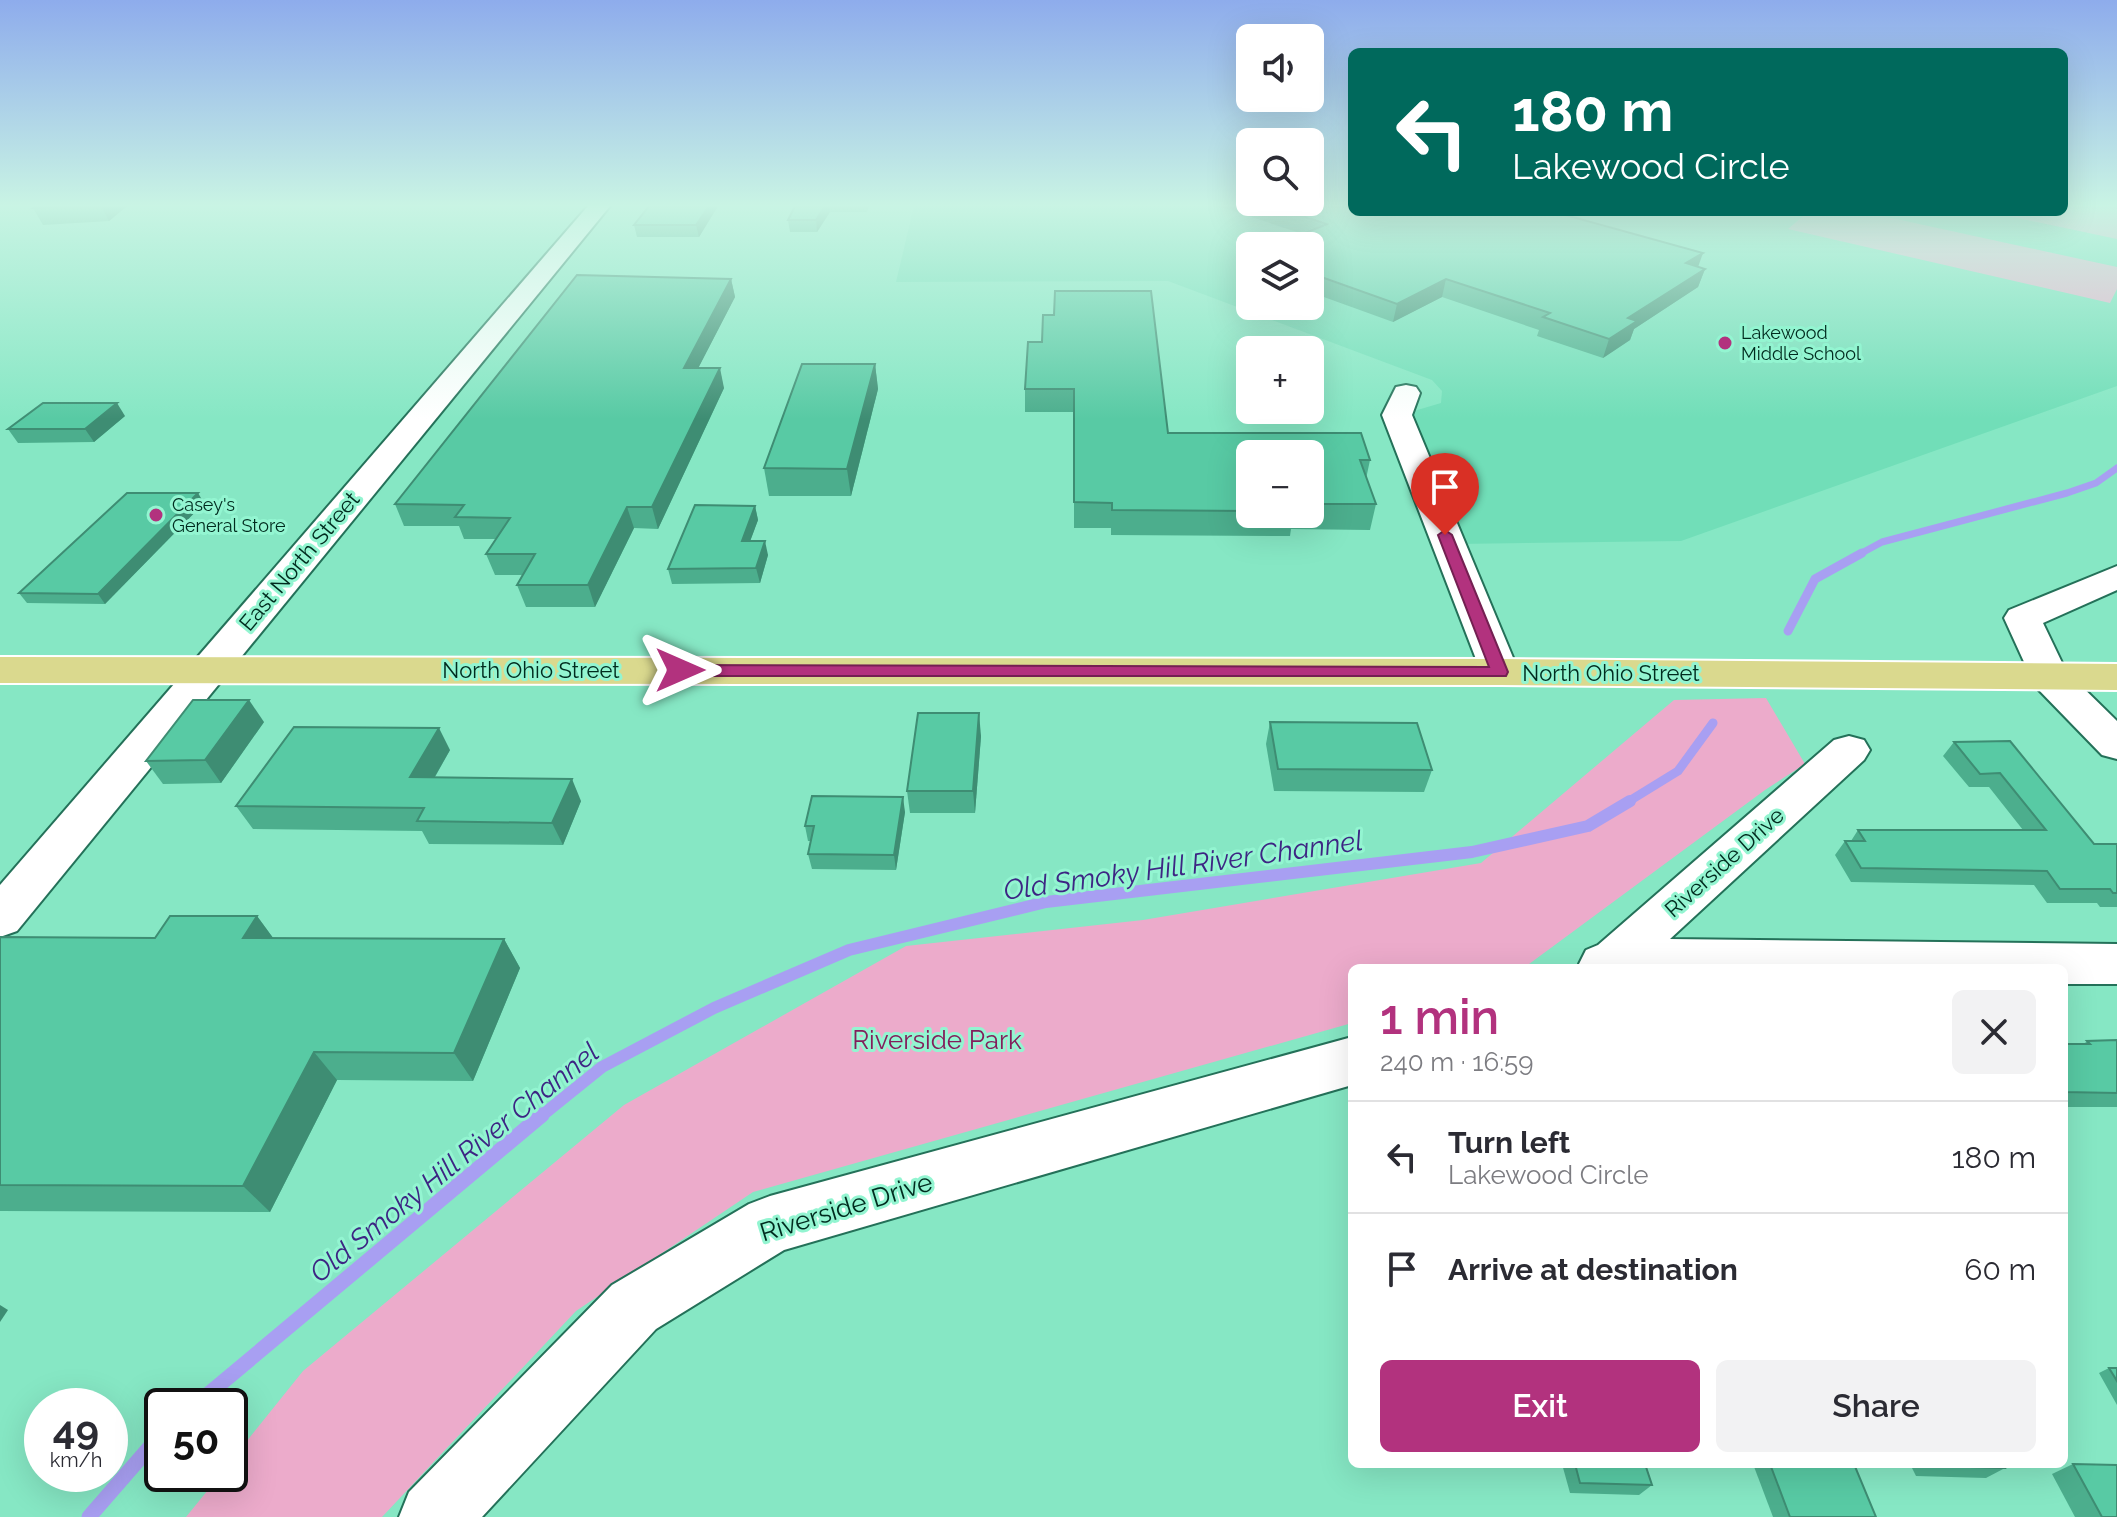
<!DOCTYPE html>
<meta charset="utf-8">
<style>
:root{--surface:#fff;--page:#f2f2f3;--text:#2b2b33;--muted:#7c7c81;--line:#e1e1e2;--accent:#b2327e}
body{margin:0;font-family:Raleway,sans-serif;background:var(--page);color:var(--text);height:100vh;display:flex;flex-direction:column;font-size:30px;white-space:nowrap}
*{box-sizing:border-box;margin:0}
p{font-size:26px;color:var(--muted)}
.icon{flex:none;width:44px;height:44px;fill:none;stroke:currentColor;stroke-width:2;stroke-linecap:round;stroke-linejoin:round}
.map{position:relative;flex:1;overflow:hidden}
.side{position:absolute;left:1348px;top:964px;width:720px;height:504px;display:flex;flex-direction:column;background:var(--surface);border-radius:12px;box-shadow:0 8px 32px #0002}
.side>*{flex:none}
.hud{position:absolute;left:1348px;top:48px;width:720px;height:168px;border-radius:12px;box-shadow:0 8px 32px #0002;background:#00695c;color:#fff;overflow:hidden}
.tools{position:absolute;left:1236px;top:24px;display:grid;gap:16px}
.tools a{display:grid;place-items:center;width:88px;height:88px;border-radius:12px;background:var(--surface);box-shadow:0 8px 32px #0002;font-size:40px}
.speed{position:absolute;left:24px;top:1388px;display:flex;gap:16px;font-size:40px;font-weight:700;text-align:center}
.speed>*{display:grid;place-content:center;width:104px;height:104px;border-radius:50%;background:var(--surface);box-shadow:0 8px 32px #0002;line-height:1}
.speed small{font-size:20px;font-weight:400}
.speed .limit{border:4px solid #111;border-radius:12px;background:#fff;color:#111}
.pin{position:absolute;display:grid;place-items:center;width:68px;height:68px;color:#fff;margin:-82px -34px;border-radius:50% 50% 50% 0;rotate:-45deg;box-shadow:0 0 8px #0007}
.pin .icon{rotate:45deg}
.me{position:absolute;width:88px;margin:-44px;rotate:90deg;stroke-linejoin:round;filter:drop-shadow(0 0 6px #0008)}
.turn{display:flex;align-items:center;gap:28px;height:168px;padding:0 32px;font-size:36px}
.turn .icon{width:104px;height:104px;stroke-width:2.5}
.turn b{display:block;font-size:56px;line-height:68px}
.round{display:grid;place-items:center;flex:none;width:84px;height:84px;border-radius:12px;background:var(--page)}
.head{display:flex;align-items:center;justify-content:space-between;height:136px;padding:0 32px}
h1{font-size:48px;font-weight:600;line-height:60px;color:var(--accent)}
.cta{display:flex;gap:16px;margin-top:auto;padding:16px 32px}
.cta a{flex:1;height:92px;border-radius:12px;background:var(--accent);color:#fff;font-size:32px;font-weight:600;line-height:92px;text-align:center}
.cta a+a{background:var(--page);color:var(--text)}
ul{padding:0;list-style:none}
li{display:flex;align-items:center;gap:24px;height:112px;padding:0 32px;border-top:2px solid var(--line)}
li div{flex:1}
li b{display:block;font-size:30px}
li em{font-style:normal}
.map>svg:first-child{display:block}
.built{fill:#71deb8;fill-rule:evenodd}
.green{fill:#ecabcb}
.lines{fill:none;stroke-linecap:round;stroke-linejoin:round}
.stream-far3{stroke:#a89ff2;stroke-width:7}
.stream-far2{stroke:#a89ff2;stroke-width:9}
.stream-far1{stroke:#a89ff2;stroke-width:12}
.stream{stroke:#a89ff2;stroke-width:15}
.minor-casing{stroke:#247159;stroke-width:4}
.major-casing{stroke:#fff;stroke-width:4}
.minor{fill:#fff;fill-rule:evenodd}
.major{fill:#dad98e;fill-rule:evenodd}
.wall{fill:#4cae8d;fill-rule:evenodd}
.shaded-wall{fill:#3e8d73}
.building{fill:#58caa4;stroke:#3e8d73;stroke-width:2}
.route{fill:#b2327e;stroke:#742052;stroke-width:2}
.poi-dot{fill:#b2327e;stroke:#93f5d1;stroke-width:3}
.labels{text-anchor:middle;stroke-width:6;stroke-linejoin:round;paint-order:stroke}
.far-poi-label{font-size:18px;fill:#002b1e;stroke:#93f5d1;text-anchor:start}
.street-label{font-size:22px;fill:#002b1e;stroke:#93f5d1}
.near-park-label{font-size:26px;fill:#831e5b;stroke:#93f5d1}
.near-street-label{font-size:26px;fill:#002b1e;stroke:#93f5d1}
.near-water-label{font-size:28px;font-style:italic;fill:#3d2583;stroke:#93f5d1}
</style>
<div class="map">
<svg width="2117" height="1517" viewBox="0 0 2117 1517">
<rect width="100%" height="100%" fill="#86e7c4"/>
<path class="built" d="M914,206H1352V212H2064V206H2117V386L1681,541L1457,544L1408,418L1414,411L1441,403L1442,391L1432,380L1168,281L896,282ZM1250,246H1310V306H1250Z"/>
<g class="green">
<polygon points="2064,206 2117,206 2117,239 1989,212 2064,212"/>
<polygon points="1808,212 1864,212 2117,267 2117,289 2110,303 1788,229"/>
<polygon points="1766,698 1805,764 1765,790 1525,967 1352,968 1352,1023 753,1192 576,1311 382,1517 186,1517 221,1474 230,1474 230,1462 303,1371 624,1105 906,946 1143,920 1481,863 1674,700"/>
</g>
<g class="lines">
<polyline class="stream-far3" points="1858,555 1882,542 2067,493 2096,483 2117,468"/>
<g class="stream-far2">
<polyline points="1788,631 1815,579 1862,553"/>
<polyline points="1626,803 1678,771 1713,723"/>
</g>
<polyline class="stream-far1" points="540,1117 602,1067 714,1008 849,950 1046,902 1472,852 1588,826 1630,801"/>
<g class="stream">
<polyline points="194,1406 542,1115"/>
<polyline points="89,1517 162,1433"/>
</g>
<defs>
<g id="minor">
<polygon points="588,206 610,206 17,931 0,937 0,885"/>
<polygon points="1406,385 1416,387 1420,393 1412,415 1519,672 1514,681 1500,684 1486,681 1481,672 1382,415 1396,387"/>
<polygon points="2117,566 2117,590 2043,623 2066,671 2117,721 2117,759 2102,755 2035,686 2004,618 2009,610"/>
<polygon points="1849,736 1864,740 1870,750 1864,760 1670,939 2117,944 2117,984 2064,984 2064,968 1581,968 1579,964 1586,950 1598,945 1834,740"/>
<polygon points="1352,1037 1352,1085 784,1250 656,1329 482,1517 399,1517 409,1492 612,1285 749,1204 770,1196"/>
</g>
<polygon id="major" points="0,657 1500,659 2117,664 2117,690 1500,685 0,683"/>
</defs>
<use href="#minor" class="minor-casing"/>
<use href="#major" class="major-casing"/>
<use href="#minor" class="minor"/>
<use href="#major" class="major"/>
</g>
<g class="wall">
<polygon points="36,206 127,206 109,221 43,225 33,208"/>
<polygon points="649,206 718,206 699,237 637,237 634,225"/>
<polygon points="795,206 869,206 867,212 830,212 817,232 790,232 788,220"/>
<polygon points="1221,206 1352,206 1352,212 1564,212 1564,214 1705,269 1698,287 1634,329 1630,340 1603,358 1537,336 1539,330 1442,297 1393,322 1310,292 1310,246 1303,234 1221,207"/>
<polygon points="731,279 735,297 698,368 724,388 658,529 634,528 595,607 526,607 517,585 522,575 495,575 486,554 496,539 464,539 459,526 404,526 395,504"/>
<path d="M1028,342L1168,433L1370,460L1366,479L1376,504L1370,530L1291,529L1290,536L1111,535V528H1074V412H1025V389ZM1250,454H1310V514H1250Z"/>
<polygon points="875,364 878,389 851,496 769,496 764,468"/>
<polygon points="125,416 94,442 18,443 8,429"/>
<polygon points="204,503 105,604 27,603 19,593"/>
<polygon points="755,506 758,520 750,541 768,555 760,583 672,584 668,569"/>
<polygon points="264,722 221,783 163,784 146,761"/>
<polygon points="1270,722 1432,770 1424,792 1274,791 1266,744"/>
<polygon points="981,736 975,813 910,813 907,791"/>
<polygon points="2010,741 2094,844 2117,844 2117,907 2100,907 2097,903 2047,903 2034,885 1851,882 1835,855 1845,841 1851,841 1858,830 2023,830 1989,787 1969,787 1943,756 1954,742"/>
<polygon points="450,750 435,777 581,801 563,845 429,844 422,831 253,829 236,806"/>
<polygon points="905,812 896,870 812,869 808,854 811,841 808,841 805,826"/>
<polygon points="257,916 273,938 504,939 520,968 473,1081 337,1080 270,1212 0,1211 0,937 155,938"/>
<polygon points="2117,1040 2117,1107 2064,1107 2064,1044 2084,1044 2087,1041"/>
<polygon points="2109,1368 2117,1368 2117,1405 2099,1373"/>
<polygon points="1562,1464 1645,1464 1652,1485 1639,1495 1570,1493"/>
<polygon points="1753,1464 1854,1464 1876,1517 1773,1517"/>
<polygon points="1910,1464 2003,1464 2005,1468 1986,1478 1916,1476"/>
<polygon points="2073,1464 2117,1517 2075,1517 2052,1474"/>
</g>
<g class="shaded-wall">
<polygon points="101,206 127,206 109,221"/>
<polygon points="709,206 718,206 699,237 696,225"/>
<polygon points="825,206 829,206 830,212 817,232 816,220"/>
<polygon points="1703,253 1697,270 1686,263"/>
<polygon points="1705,269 1698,287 1634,329 1630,340 1603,358 1609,339 1628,318"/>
<polygon points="731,279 735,297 688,388 684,368"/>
<polygon points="1446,279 1442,297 1393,322 1397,304"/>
<polygon points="875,364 878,389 851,496 847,469"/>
<polygon points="720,368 724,388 658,529 652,507"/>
<polygon points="117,403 125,416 94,442 85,429"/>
<polygon points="198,493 204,503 105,604 98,594"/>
<polygon points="755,506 758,520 745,555 742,541"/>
<polygon points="627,507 634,528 595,607 588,585"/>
<polygon points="765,541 768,555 760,583 756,568"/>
<polygon points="249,700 264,722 221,783 205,760"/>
<polygon points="979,713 981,736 975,813 973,791"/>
<polygon points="439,728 450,750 422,799 410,777"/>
<polygon points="572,779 581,801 563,845 552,823"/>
<polygon points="903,797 905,812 896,870 894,855"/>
<polygon points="257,916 279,946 243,938"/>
<polygon points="504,939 520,968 473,1081 454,1053"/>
<polygon points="314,1052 337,1080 270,1212 243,1186"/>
<polygon points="0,1305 8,1310 0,1322"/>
</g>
<g class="building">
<polygon points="36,206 65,206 33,208"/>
<polygon points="649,206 709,206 696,225 634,225"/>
<polygon points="795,206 825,206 816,220 788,220"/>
<polygon points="1271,206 1352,206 1352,212 1560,212 1558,213 1703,253 1686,263 1705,269 1628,318 1637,321 1609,339 1543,317 1550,313 1446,279 1397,304 1310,273 1310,246 1274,246 1327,224"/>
<polygon points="577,275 731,279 684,368 720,368 652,507 627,507 588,585 517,585 535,554 486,554 510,518 455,517 464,505 395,504"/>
<polygon points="1055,291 1151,291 1168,433 1361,433 1370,460 1360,460 1376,504 1310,504 1310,454 1250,454 1250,511 1112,510 1112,503 1074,502 1074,389 1025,389 1028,342 1042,342 1043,315 1054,315"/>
<polygon points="802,364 875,364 847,469 764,468"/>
<polygon points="43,403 117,403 85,429 8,429"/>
<polygon points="127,493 198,493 98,594 19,593"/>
<polygon points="695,505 755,506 742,541 765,541 756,568 668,569"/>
<polygon points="193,700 249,700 205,760 146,761"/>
<polygon points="918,713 979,713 973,791 907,791"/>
<polygon points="1270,722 1417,723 1432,770 1278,769"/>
<polygon points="294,727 439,728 410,777 572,779 552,823 417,821 424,808 236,806"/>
<polygon points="2010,741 2094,844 2117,844 2117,893 2113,893 2110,889 2060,889 2047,871 1861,868 1845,841 1865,841 1858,830 2046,830 2000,773 1980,774 1954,742"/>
<polygon points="812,796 903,797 894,855 808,854 814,826 805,826"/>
<polygon points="170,916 257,916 243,938 504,939 454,1053 314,1052 243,1186 0,1185 0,937 155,938"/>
<polygon points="2117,1040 2117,1093 2064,1092 2064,1044 2090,1044 2087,1041"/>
<polygon points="2109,1368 2117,1368 2117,1381"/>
<polygon points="1575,1464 1645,1464 1652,1485 1580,1483"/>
<polygon points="1770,1464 1854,1464 1876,1517 1790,1517"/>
<polygon points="1933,1464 2003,1464 2005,1468 1934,1466"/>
<polygon points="2073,1464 2117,1465 2117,1517 2102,1517"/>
</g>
<linearGradient id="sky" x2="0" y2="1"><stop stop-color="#8eacec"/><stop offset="0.49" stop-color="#c9f4e4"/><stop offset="1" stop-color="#c9f4e4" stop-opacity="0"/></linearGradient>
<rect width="2117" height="419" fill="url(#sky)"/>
<polygon class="route" points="1445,530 1452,535 1508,672 1506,676 680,676 672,670 680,665 1489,667 1438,535"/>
<g class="poi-dot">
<circle cx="1725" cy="343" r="8"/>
<circle cx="156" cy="515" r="8"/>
</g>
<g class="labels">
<g class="far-poi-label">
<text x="1741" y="339">Lakewood<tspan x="1741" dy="21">Middle School</tspan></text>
<text x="172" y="511">Casey's<tspan x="172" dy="21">General Store</tspan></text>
</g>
<g class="street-label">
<text transform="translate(299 561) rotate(-50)" y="8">East North Street</text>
<text x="531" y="678">North Ohio Street</text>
<text x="1611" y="681">North Ohio Street</text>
<text transform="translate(1724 862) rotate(-42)" y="8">Riverside Drive</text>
</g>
<g class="near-park-label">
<text x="937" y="1049">Riverside Park</text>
</g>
<g class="near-street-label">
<text transform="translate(846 1207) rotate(-17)" y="9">Riverside Drive</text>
</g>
<g class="near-water-label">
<text transform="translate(1183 865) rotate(-8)" y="10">Old Smoky Hill River Channel</text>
<text transform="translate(454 1162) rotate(-39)" y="10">Old Smoky Hill River Channel</text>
</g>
</g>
</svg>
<div class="tools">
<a><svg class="icon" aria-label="sound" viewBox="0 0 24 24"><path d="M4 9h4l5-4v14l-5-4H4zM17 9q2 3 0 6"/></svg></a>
<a><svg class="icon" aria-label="search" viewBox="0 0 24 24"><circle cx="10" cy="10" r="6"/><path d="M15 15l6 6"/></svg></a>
<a><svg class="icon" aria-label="layers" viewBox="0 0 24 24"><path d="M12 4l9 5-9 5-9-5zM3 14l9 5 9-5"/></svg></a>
<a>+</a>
<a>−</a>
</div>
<div class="speed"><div>49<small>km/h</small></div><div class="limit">50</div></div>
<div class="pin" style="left:1445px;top:535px;background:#d93025"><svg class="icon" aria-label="arrive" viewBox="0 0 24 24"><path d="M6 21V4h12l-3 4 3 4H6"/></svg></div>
<svg class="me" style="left:680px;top:670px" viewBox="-20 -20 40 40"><path d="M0-17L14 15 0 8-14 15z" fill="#b2327e" stroke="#fff" stroke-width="4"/></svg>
<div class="hud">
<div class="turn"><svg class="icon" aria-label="left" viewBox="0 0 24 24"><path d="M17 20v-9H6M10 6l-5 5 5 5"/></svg><div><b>180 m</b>Lakewood Circle</div></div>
</div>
<section class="side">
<div class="head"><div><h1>1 min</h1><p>240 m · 16:59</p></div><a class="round"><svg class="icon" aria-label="close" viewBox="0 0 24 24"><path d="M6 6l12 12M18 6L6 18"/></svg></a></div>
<ul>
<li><svg class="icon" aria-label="left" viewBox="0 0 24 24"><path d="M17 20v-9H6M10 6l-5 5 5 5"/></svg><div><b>Turn left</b><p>Lakewood Circle</p></div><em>180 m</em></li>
<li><svg class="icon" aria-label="arrive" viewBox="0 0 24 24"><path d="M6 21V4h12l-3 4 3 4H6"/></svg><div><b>Arrive at destination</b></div><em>60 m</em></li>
</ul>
<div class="cta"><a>Exit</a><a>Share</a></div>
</section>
</div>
